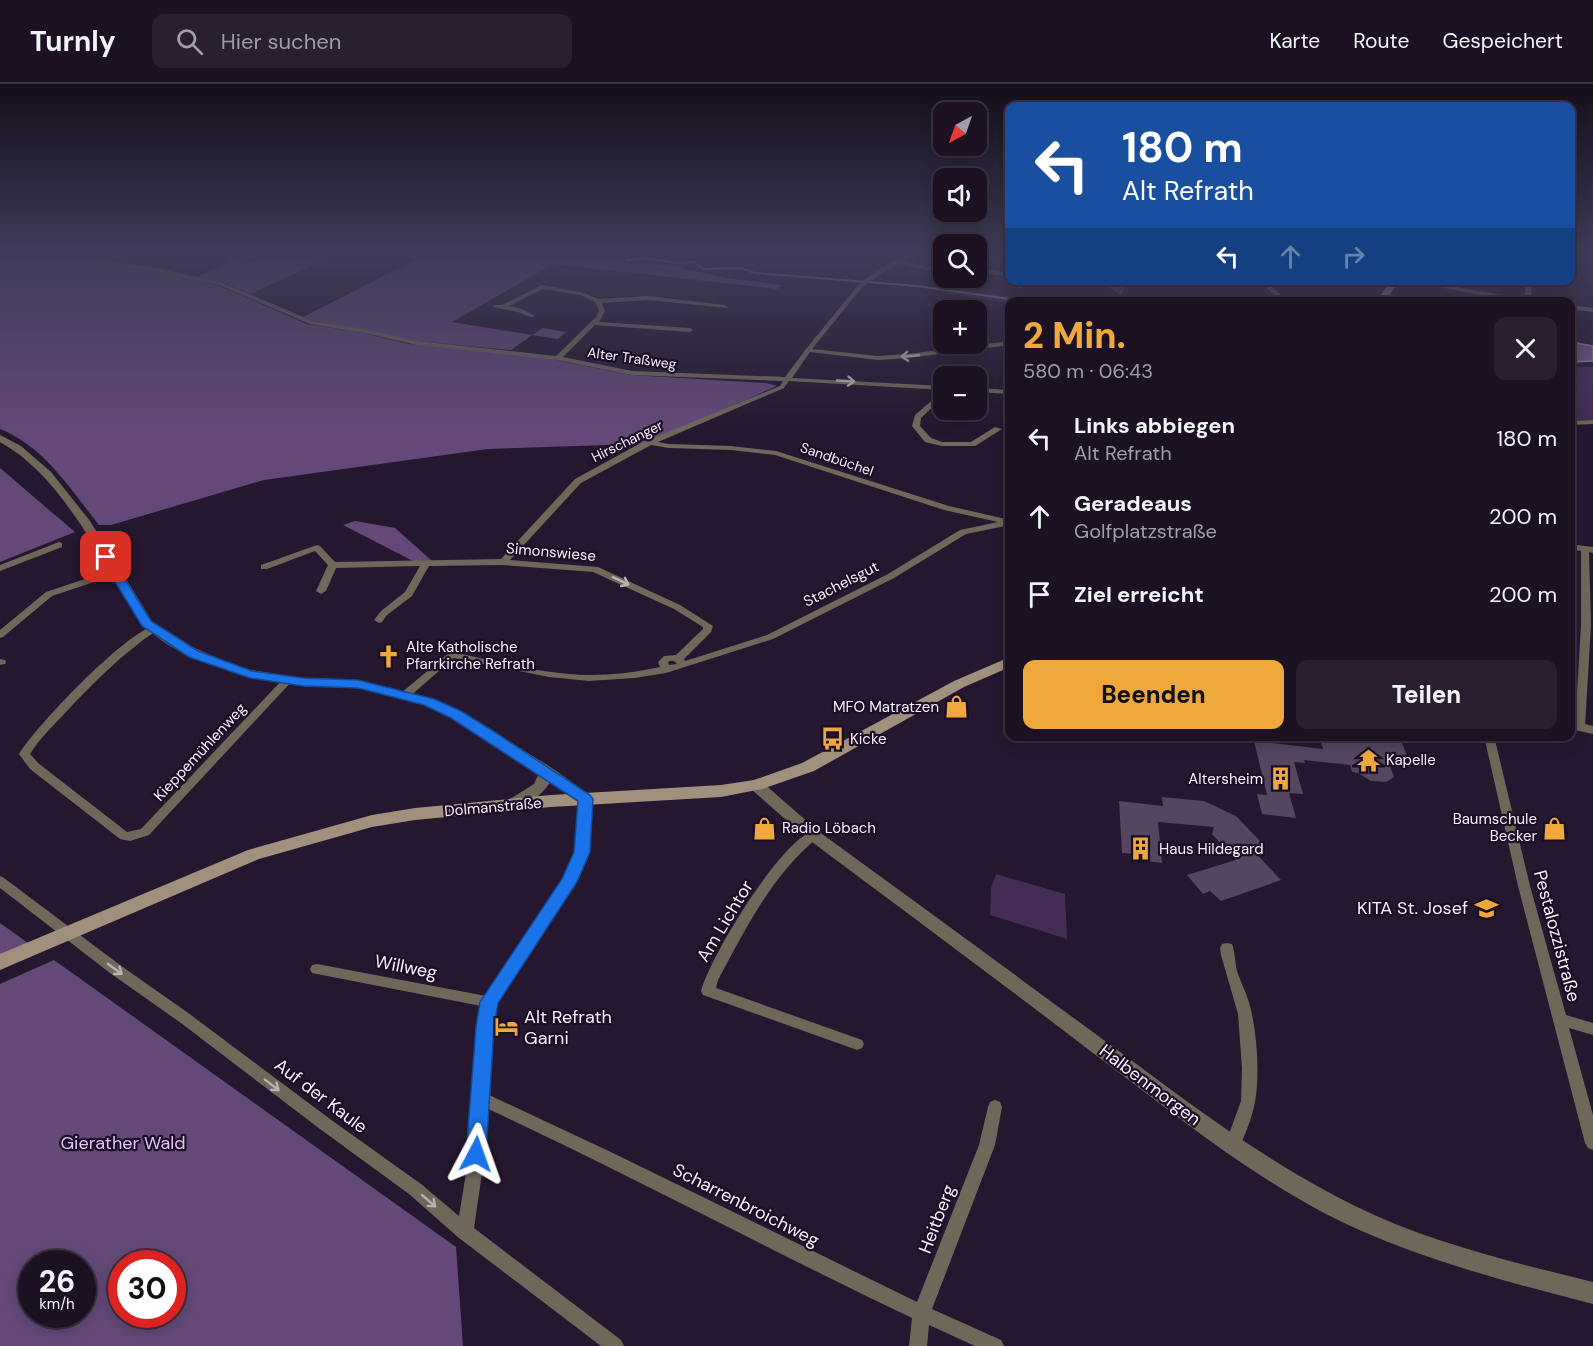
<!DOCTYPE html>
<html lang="de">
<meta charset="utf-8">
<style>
:root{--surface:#1c1123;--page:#291f30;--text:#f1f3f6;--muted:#a09da6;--line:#3a3141;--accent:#eea83c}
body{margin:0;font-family:"DM Sans",sans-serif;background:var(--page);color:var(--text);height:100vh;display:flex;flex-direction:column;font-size:22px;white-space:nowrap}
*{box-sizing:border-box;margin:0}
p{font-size:20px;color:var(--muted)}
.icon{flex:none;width:33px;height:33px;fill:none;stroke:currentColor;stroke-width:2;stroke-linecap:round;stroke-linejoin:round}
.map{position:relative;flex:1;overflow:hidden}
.side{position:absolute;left:1005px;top:213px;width:570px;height:444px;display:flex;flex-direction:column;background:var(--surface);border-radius:12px;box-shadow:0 3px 15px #0003,0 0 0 2px var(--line)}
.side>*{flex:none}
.banner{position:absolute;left:1005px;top:18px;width:570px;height:183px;border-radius:12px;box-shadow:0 3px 15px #0003,0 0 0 2px var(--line);background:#1a4fa0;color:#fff;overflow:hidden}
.needle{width:39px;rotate:220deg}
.fabs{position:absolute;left:933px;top:18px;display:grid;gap:12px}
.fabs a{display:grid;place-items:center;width:54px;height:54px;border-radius:12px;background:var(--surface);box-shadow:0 3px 15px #0003,0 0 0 2px var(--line);font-size:30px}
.speed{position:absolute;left:18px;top:1166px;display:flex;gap:12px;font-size:30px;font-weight:700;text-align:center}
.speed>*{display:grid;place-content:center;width:78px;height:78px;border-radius:50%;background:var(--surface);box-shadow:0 3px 15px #0003,0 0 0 2px var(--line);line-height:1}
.speed small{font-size:15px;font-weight:400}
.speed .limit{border:9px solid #d22;background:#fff;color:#111}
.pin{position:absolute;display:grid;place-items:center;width:51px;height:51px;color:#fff;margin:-26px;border-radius:12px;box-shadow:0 3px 9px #0006}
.me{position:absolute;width:66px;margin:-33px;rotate:4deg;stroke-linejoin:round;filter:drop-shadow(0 0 4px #0008)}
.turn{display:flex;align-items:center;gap:21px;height:126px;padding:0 18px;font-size:27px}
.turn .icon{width:78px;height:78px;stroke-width:2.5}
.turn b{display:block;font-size:42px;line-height:51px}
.lanes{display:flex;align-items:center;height:57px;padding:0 18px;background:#0003;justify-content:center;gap:30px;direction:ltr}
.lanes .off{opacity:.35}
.round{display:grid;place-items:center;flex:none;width:63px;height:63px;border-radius:12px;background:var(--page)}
.summary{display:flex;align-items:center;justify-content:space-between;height:102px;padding:0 18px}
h1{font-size:36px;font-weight:800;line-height:45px;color:var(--accent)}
.button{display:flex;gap:12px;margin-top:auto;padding:12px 18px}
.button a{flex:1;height:69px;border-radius:12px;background:var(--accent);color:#111;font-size:24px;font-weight:800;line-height:69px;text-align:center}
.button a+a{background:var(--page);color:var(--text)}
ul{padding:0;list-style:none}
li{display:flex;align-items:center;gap:18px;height:78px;padding:0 18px}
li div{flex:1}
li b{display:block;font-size:22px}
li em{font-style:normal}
header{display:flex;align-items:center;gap:36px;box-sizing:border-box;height:84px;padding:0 30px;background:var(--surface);border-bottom:2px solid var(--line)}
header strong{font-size:28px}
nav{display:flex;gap:33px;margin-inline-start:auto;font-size:21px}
.search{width:420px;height:54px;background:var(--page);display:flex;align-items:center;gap:15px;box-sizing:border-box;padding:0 21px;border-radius:12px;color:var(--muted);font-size:22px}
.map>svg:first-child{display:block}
.green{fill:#442c55}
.forest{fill:#644978;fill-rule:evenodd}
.water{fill:#705585;stroke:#9883a9;stroke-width:1.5}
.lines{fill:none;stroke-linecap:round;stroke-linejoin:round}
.stream{stroke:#9883a9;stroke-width:2}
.building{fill:#544560}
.pedestrian{fill:#70675b;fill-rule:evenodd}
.minor{fill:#70675b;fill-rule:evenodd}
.tertiary{fill:#70675b;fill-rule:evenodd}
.secondary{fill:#a0907d;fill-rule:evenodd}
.oneway{stroke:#bab2b4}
.route{fill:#1a73e8;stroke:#114b97;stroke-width:1.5}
.labels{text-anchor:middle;stroke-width:4.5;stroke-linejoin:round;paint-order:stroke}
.far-street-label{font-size:14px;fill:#f6effd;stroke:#1b0e25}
.street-label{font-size:15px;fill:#f6effd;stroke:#1b0e25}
.poi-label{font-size:15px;fill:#f6effd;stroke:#1b0e25;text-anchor:start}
.near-poi-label{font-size:18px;fill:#f6effd;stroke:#1b0e25;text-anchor:end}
.near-street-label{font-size:18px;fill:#f6effd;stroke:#1b0e25}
.near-park-label{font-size:18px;fill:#e2c1fd;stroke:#1b0e25}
</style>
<header>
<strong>Turnly</strong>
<div class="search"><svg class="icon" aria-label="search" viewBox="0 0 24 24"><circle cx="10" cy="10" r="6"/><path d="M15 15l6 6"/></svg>Hier suchen</div>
<nav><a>Karte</a><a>Route</a><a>Gespeichert</a></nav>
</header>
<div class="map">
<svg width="1593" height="1262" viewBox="0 0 1593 1262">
<rect width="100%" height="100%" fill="#25172f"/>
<g class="green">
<polygon points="945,203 1013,213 1066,217 1009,219 940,208"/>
<polygon points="1570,283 1593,283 1593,336 1571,337"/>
<polygon points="996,790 1065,810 1067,855 990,831 991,804"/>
</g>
<g class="forest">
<path d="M0,168H34L32,169L153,187L215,200L307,240L363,249L409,260L547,274L631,291L766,299L777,302L652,357L638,360L488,365L264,396L111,441H99C70,405 45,363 0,345Z"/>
<polygon points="276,168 340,168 251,210 223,198 197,193 237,175 254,178"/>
<polygon points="431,168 596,168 626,174 622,179 683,182 680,184 732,195 782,201 777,205 553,180 452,238 532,251 543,244 566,248 558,255 532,251 511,266 416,257 314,237 303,233"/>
<polygon points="0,384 75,448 0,478"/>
<polygon points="355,437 395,444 431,476 428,478 413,477 343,441"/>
<polygon points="0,839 28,859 0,871"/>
<path d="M54,876L456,1163L463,1262H0V900ZM32,1179H82V1230H32ZM122,1179H172V1230H122Z"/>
</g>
<polygon class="water" points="1571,258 1593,262 1593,277 1571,278"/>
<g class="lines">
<polyline class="stream" points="608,168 627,172 627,176 646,174 677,179 694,178 704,185 741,184 755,189 917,202 1031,218"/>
</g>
<g class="building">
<polygon points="1098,196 1127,196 1121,211"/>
<polygon points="1319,652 1399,652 1409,676 1387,674 1394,693 1386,698 1371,697 1358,689 1352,688 1350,681 1304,676 1305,679 1294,678 1303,710 1289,709 1296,734 1262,730 1257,710 1267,711 1254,657 1323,665"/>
<polygon points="1162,713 1204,717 1236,732 1263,760 1251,764 1281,796 1221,817 1210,807 1203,810 1187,791 1236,776 1212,750 1214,743 1158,738 1162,779 1137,776 1136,770 1122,769 1119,717 1163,722"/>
</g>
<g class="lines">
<polygon class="pedestrian" points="1198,200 1207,202 1205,203 1198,202"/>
<g class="minor">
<path d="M909,168L944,173V177L912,170L902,176L944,187V191L898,179L863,202L812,265L878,272L908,270L1010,257V261L908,274L878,276L810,268L792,294L944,302V306L789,297L784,304L658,358L669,360L731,362L776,367L949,422L1010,436V441L966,450L894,494L773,555L666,589L635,594L589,597L549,593L454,574L409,613L405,614L400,611L401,609L449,569L452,568C496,577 545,591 590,591C614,591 637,588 660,583L658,578L664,572L676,571L703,545V543L674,525L593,488L503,481L429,482L412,512L387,531L382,538L379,539L374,536L381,527L405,508L420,482L336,484L326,507L321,510L316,507L328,481L315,467L267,485H261V481L317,461L320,462L335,478L501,475L575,395L639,360L780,302L783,297L632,291L558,276L417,261L369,250L310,240L217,200L75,174L78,172L156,184L221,198L313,237L369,246L417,257L556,272L596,233L599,227L595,218L580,211L543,205L509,222L522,225L534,231V233H530L518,228L493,223V221H502L542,201L581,208L599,215L648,212L725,221L728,223L727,224L648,216L602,219L605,227L599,238L690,244L693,246L690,248L595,241L563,273L632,287L785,293L806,265L859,200L872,190ZM651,361L669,364L731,366L775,371L944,426L998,438L960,446L888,490L767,551L685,577L684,575L711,548L713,542L680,521L598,483L510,476L581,399ZM670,577H674L677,580L669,581L668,578Z"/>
<polygon points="976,168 992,171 993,172 990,174 976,171"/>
<polygon points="976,183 1010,189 1010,193 976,187"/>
<polygon points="1022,196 1027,196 1022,204 1018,204"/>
<polygon points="1259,196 1265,196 1288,218 1281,218"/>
<polygon points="1404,196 1418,196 1524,215 1527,196 1533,196 1530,216 1532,218 1516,218"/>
<polygon points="1570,221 1593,224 1593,228 1570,225"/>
<polygon points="976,304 1010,306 1010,310 976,308"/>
<polygon points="944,306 944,312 921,334 920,342 931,354 942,358 971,358 995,343 1002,345 975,362 942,362 925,358 912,342 915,331"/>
<polygon points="1593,336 1593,340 1570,341 1570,337"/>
<polygon points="59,458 62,459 62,463 0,487 0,481"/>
<polygon points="1570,460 1593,463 1593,469 1589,468 1591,540 1585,643 1580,646 1575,643 1581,540 1581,467 1570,466"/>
<polygon points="115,485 119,488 118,490 52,512 3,553 0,554 0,546 46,508"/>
<path d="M153,542L158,545L156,547C122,570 94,598 66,628C54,641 40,654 30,670L38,679L127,748L141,745L284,594H292L293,596L149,751L130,757L120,755L30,685L19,670C38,640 121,553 153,542Z"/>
<polygon points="0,575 5,576 6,578 5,580 0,581"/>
<polygon points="1484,652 1494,652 1530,802 1566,931 1593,939 1593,951 1569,944 1593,1031 1593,1066 1588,1064 1585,1059 1518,802"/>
<path d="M585,711L589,712L591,715L588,768L575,798L496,919L492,943L487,1010L615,1070L917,1218L979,1061L988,1023L990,1018L995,1016L1000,1018L1002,1023L995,1061L932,1225L1001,1256L1004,1262H975L929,1241L927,1262H909L912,1234C769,1166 630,1091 486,1024L482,1089L474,1144L621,1256L624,1262H601L459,1154L409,1110L320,1045L181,939L110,889L0,804V792L4,794L120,881L191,931L330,1035L421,1100L459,1132L466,1089L478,943L481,922L317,890L312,889L310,885L312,881L317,880L486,912L564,796L576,768L579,715L581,712Z"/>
<path d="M813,747L817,748L819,751L817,754C770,794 747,843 718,896L716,904L862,956L864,960L862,964L857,966L703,911L701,907C710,873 780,757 813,747Z"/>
<path d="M1227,859L1232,860C1235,868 1235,878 1237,887C1241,899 1247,910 1250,922C1257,949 1260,991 1255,1018C1252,1034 1245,1051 1238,1066L1233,1068L1228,1066L1225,1061L1241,1017L1242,984L1238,930L1221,871L1220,864L1222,860Z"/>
</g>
<g class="tertiary">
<path d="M0,351L21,362L51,388L90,437L152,537L179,557L233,581L251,586L303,594L358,596L434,615L461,627L552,684L590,711L592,715L590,719H580L551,697C544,709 522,729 507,725L505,721L507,717L534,700L539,689C510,670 482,649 451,633C424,618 391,611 361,605C342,601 321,604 302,602C256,597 213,585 172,563C141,546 128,517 110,488C81,440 50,386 0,358Z"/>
<polygon points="1570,636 1593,642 1593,650 1570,645"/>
<path d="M756,696L761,697L818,747C913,816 1007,885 1101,954C1183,1014 1263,1077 1355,1122C1430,1159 1513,1178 1593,1198V1220C1508,1198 1422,1176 1342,1138C1252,1094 1173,1029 1093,969C999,897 903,826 808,755L751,705L749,701L751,697Z"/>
</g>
<g class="secondary">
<polygon points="1392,196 1401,196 1384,218 1375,218"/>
<polygon points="1010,573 1010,583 964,603 814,687 762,705 721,713 551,723 415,736 372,743 259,775 0,886 0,870 248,766 372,731 415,724 551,711 721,701 754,696 802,679 954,597"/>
</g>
</g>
<defs><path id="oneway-shaft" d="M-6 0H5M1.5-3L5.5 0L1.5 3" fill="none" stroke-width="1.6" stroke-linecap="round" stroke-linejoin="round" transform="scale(1.5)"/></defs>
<g class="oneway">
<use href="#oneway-shaft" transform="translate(910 272) rotate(175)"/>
<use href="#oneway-shaft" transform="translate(846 297) rotate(3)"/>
<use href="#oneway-shaft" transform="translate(621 497) rotate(25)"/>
<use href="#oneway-shaft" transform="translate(115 885) rotate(36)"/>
<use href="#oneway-shaft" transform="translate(272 1001) rotate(37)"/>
<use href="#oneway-shaft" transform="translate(429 1117) rotate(41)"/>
</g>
<linearGradient id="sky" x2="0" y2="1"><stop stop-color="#140d1a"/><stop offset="0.49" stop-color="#403c58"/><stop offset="1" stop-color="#403c58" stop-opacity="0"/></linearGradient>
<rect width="1593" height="345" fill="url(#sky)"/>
<polygon class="route" points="106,470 111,473 151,537 198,567 252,587 303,594 358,596 434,615 461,627 493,647 590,711 593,715 590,768 577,798 498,919 494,943 486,1070 483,1077 476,1079 469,1077 466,1070 476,943 480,918 562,795 574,768 578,717 451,634 424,621 358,604 303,602 250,594 189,573 142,542 100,473"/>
<defs>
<symbol id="church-bare" viewBox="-9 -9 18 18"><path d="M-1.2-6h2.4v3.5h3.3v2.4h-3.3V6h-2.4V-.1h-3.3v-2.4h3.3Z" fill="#eea83c" stroke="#1b0e25" stroke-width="2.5" paint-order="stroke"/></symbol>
<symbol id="shop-bare" viewBox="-9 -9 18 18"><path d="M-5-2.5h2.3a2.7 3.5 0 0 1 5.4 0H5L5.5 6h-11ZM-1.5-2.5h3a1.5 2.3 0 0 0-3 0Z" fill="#eea83c" stroke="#1b0e25" stroke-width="2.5" paint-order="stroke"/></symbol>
<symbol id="bus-bare" viewBox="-9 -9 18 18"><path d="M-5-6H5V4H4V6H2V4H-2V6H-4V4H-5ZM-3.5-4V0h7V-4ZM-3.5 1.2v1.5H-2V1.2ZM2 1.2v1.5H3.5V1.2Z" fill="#eea83c" stroke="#1b0e25" stroke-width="2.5" paint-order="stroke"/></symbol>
<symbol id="temple-bare" viewBox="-9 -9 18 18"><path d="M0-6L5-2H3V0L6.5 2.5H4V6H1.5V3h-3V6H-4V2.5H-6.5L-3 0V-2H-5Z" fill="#eea83c" stroke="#1b0e25" stroke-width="2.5" paint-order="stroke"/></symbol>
<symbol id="building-bare" viewBox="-9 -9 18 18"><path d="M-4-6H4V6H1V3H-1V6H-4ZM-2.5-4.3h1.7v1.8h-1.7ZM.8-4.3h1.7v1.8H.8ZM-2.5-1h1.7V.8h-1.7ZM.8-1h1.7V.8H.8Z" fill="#eea83c" stroke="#1b0e25" stroke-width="2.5" paint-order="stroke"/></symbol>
<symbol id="school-bare" viewBox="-9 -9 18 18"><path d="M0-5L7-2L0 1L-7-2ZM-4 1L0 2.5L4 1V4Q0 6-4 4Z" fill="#eea83c" stroke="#1b0e25" stroke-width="2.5" paint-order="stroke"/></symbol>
<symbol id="hotel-bare" viewBox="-9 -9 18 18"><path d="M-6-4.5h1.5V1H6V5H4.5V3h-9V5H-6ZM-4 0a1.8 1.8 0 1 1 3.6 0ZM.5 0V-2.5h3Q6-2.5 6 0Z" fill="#eea83c" stroke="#1b0e25" stroke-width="2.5" paint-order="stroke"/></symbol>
</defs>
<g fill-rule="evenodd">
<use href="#church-bare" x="372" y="556" width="33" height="33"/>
<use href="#shop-bare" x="940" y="606" width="33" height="33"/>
<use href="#bus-bare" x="816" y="638" width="33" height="33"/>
<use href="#temple-bare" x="1352" y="660" width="33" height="33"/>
<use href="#building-bare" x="1264" y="678" width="33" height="33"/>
<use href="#shop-bare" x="748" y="728" width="33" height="33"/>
<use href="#shop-bare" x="1538" y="728" width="33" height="33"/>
<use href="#building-bare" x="1124" y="748" width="33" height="33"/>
<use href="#school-bare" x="1470" y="808" width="33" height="33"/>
<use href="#hotel-bare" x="490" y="926" width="33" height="33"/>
</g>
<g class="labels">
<g class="far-street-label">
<text transform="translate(632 274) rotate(8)" y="5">Alter Traßweg</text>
<text transform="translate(627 357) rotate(-26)" y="5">Hirschanger</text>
<text transform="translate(837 375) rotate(19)" y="5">Sandbüchel</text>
</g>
<g class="street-label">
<text transform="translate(551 468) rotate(5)" y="5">Simonswiese</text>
<text transform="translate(841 500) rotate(-27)" y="5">Stachelsgut</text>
<text transform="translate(200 668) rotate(-47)" y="5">Kieppemühlenweg</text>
<text transform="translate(493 723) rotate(-5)" y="5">Dolmanstraße</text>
</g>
<g class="poi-label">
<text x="406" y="568">Alte Katholische<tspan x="406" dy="17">Pfarrkirche Refrath</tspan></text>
<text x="939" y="628" text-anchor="end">MFO Matratzen</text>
<text x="850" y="660">Kicke</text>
<text x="1386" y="681">Kapelle</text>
<text x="1263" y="700" text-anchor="end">Altersheim</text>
<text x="1537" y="740" text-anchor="end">Baumschule<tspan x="1537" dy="17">Becker</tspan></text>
<text x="782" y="749">Radio Löbach</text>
<text x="1159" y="770">Haus Hildegard</text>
</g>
<g class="near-poi-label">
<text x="1468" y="830">KITA St. Josef</text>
<text x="524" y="939" text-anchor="start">Alt Refrath<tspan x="524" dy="21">Garni</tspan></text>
</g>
<g class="near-street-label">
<text transform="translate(725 837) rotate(-59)" y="6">Am Lichtor</text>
<text transform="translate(1557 852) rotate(75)" y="6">Pestalozzistraße</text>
<text transform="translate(406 883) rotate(11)" y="6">Willweg</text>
<text transform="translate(1150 1001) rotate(37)" y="6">Halbenmorgen</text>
<text transform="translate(321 1012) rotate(37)" y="6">Auf der Kaule</text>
<text transform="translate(746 1121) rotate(27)" y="6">Scharrenbroichweg</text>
<text transform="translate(937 1135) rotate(-69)" y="6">Heitberg</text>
</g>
<g class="near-park-label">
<text x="123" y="1065">Gierather Wald</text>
</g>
</g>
</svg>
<div class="fabs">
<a><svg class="needle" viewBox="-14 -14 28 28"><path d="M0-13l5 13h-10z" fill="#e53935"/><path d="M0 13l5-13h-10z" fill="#a09da6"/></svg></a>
<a><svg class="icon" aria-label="sound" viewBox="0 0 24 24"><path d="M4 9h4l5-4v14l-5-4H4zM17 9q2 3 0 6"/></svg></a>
<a><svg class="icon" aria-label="search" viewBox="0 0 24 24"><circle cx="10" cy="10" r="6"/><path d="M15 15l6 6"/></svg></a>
<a>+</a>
<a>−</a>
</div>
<div class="speed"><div>26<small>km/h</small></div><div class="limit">30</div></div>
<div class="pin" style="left:106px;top:473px;background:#d93025"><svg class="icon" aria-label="arrive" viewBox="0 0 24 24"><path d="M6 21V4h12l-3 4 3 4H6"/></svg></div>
<svg class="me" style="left:476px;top:1070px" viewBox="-20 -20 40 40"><path d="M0-17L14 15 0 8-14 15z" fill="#1a73e8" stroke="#fff" stroke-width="4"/></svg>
<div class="banner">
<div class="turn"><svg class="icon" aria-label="left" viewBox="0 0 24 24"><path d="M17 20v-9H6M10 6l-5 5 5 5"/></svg><div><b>180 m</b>Alt Refrath</div></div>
<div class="lanes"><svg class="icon" aria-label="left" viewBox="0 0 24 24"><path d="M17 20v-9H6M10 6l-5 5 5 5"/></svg><svg class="icon off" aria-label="ahead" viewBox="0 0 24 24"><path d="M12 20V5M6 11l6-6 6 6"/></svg><svg class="icon off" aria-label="right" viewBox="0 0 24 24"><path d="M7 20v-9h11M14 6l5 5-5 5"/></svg></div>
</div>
<section class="side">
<div class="summary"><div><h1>2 Min.</h1><p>580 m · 06:43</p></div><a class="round"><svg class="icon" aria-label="close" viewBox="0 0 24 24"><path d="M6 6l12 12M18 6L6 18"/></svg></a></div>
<ul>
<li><svg class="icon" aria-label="left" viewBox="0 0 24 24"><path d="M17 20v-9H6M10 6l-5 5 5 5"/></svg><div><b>Links abbiegen</b><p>Alt Refrath</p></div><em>180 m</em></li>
<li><svg class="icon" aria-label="ahead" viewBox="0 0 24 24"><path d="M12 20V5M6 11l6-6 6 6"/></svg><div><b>Geradeaus</b><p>Golfplatzstraße</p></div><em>200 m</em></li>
<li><svg class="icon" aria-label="arrive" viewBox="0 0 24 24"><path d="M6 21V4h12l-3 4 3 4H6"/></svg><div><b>Ziel erreicht</b></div><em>200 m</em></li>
</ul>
<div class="button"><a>Beenden</a><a>Teilen</a></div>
</section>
</div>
